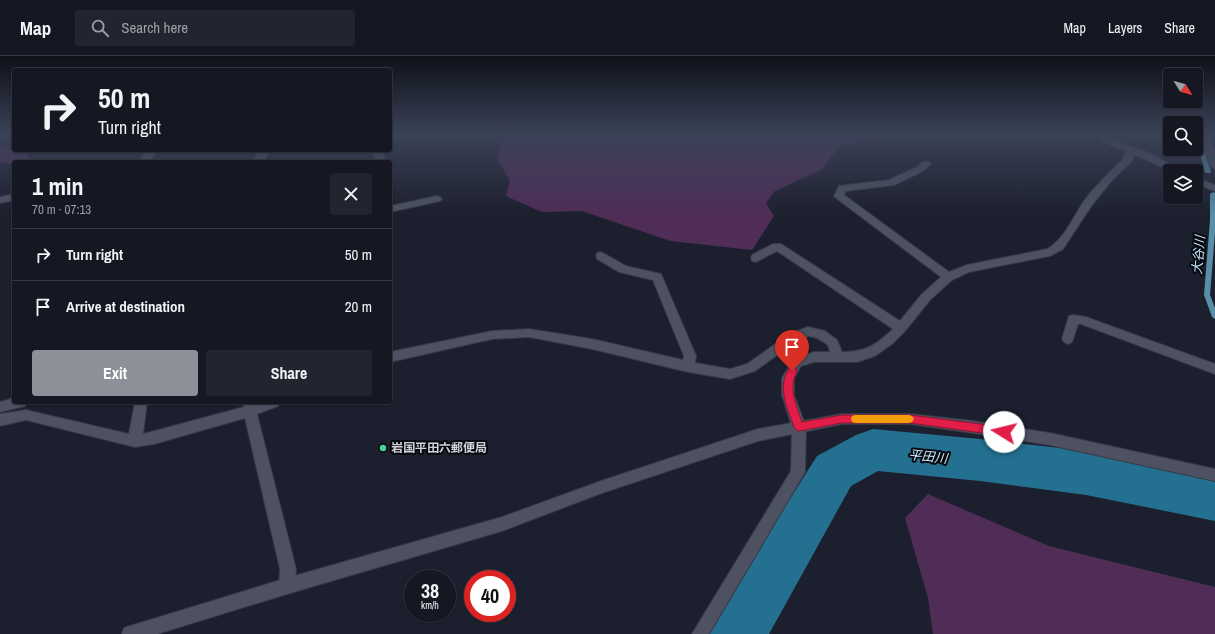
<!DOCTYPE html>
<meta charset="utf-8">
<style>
:root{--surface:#151722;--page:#22242f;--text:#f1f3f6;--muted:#9d9fa5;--line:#343640;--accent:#8c9099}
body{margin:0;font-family:"Archivo Narrow","Noto Sans JP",sans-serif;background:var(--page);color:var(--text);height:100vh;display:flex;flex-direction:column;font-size:15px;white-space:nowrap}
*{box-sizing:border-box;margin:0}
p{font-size:13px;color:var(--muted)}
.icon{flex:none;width:22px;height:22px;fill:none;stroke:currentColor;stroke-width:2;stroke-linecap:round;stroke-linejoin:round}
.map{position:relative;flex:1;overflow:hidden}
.drawer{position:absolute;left:12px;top:104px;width:380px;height:244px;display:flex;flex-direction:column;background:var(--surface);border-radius:4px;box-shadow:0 1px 3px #0004,0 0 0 1px var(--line)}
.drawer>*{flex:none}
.guide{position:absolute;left:12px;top:12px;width:380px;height:84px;border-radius:4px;box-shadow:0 1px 3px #0004,0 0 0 1px var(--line);background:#151722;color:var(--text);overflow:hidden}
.needle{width:26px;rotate:127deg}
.buttons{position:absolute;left:1163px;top:12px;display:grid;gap:8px}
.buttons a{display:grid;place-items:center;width:40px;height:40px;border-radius:4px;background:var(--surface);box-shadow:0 1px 3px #0004,0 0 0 1px var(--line);font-size:20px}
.speed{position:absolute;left:404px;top:514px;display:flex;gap:8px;font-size:20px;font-weight:700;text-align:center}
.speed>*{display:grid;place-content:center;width:52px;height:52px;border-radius:50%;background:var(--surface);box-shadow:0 1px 3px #0004,0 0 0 1px var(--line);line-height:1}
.speed small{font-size:10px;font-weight:400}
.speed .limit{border:6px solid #d22;background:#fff;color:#111}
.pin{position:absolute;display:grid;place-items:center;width:34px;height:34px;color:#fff;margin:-41px -17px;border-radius:50% 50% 50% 0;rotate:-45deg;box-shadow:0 0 4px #0007}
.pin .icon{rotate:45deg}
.me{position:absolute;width:44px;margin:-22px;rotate:279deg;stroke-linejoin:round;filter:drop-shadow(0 0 3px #0008)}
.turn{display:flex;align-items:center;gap:14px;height:84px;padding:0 20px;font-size:18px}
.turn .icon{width:52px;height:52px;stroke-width:2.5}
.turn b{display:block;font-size:28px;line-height:34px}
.round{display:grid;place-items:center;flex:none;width:42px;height:42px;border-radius:4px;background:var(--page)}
.head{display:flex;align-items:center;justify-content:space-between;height:68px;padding:0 20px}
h1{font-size:24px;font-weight:700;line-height:30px}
.action{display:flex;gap:8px;margin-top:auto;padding:8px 20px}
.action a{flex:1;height:46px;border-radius:4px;background:var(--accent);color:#fff;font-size:16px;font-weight:700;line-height:46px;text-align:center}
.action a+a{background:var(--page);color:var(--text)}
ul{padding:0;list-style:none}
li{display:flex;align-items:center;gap:12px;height:52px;padding:0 20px;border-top:1px solid var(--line)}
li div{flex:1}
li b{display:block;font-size:15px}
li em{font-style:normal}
header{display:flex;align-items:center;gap:24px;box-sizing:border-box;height:56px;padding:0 20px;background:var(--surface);border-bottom:1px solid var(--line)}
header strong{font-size:19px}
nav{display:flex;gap:22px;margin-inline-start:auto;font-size:14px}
.search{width:280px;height:36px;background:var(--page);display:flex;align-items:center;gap:10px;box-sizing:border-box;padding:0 14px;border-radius:4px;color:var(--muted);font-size:15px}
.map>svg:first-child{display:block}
.green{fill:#4f2d57}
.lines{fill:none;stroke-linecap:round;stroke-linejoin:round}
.stream{fill:#578ea8;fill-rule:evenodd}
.river{fill:#237091;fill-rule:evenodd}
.street-casing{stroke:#373945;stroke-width:2}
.secondary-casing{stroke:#373945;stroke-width:2}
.street{fill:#4d5162;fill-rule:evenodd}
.secondary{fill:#4d5162;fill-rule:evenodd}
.route{fill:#e11d48;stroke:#92132f}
.slow{fill:#f59e0b}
.poi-dot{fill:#45d49f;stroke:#08090f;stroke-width:1.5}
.labels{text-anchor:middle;stroke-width:4;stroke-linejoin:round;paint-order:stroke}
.poi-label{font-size:12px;font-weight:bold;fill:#d1d3dd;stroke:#08090f;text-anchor:start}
.water-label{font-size:13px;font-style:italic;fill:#c5ebfe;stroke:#08090f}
</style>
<header>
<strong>Map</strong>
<div class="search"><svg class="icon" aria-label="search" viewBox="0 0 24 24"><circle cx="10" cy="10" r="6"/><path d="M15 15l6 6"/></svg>Search here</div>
<nav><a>Map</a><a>Layers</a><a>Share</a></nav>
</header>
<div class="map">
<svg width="1215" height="578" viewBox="0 0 1215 578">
<rect width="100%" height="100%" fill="#1c1f2d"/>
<g class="green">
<polygon points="505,78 900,78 840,90 821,114 775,135 766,147 774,160 752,194 670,185 582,155 542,156 506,140 510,125 497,102"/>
<polygon points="14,90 14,94 24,94 28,102 35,106 14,106 14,109 0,106 0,91"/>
<polygon points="928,438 1049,490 1215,531 1215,578 933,578 928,542 905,462"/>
</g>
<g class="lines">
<g class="stream">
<polygon points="1196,78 1200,78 1211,116 1210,117 1206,117 1205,116 1196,84"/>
<polygon points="1213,136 1215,137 1215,177 1210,239 1215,252 1215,263 1212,261 1204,239 1210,164 1210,138"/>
</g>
<polygon class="river" points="873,373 980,383 1086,395 1215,419 1215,465 1086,439 980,425 878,415 851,430 769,578 708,578 717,558 817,400 856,379"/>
<defs>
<g id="street">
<path d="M1092,78H1102L1113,84L1147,96L1182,115H1170L1134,98L1132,105L1113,123L1092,149L1063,193L1050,200L969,216L952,224L930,244L905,275L892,288L875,300L857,306H814L801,310L794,322V339L806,371L805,416L709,578H692L791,415L792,371L782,339V322L793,304L814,296H830L828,289L817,282L809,280L799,283L755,315L730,323L688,316L592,293L529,281L492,283L390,306V296L492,275L529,273L592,283L683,304L684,300L653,224L619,216L597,203L596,200L597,197L601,196L626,210L661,218L696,300L695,307L730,313L747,308L791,277L808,271L825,275L837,284L842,296C866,296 876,289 893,273L777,195L756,206L752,205L751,202L752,199L773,188H781L900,265L922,238L941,221L836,142L834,140L839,130L889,124L917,111L923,106H929L931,108L923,115L894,129L846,135L844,139L949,216L967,209L1047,193C1064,184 1073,161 1084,145C1096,129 1110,116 1124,102L1125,94L1107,88Z"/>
<polygon points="1201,78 1209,78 1215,95 1215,113 1210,110"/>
<polygon points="147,94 157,94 149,106 139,106"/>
<polygon points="260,94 270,94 263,106 253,106"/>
<polygon points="371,94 381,94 387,106 377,106"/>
<polygon points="1196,122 1215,129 1215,135 1196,128"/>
<polygon points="14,138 14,144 0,147 0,141"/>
<polygon points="437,140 440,141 442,143 440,145 390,156 390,150"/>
<polygon points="1073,259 1086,261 1215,308 1215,318 1081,268 1078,268 1072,286 1068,288 1064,286 1062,283 1069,260"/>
<polygon points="14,342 14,346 26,346 25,350 0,356 0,346"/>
<polygon points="135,346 147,346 143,378 244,351 244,346 279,346 278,350 257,358 296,513 295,530 293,536 287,538 281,536 279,530 280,513 245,362 154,388 135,391 26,364 0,370 0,358 26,354 129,378"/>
</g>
<polygon id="secondary" points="842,358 910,358 973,365 1050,377 1215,413 1215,425 1050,389 973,377 910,368 842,368 758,385 602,437 502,475 287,538 157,578 122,578 124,572 130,570 287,522 502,461 601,425 758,373"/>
</defs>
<use href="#street" class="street-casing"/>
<use href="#secondary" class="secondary-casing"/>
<use href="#street" class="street"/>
<use href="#secondary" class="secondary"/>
</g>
<linearGradient id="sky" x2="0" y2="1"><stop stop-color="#0f1119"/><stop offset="0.49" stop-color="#3a4257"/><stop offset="1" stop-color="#3a4257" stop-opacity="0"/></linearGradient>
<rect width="1215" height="159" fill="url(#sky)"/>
<path class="route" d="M792,311L796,312L797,315C788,332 796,349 802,366L842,359H910L1004,371L1008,373L1009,376L1008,379L1004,380L910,367H842L799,375L796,374L794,371C787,350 777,333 789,312Z"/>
<polygon class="slow" points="855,359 909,359 912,360 914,363 912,366 909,367 855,367 852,366 851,363 852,360"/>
<circle class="poi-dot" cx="383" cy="392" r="4"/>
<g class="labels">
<g class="poi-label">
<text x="391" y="396">岩国平田六郵便局</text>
</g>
<g class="water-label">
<text transform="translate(1198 199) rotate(-85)" y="5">大谷川</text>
<text transform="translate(928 400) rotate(6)" y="5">平田川</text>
</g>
</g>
</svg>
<div class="buttons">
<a><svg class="needle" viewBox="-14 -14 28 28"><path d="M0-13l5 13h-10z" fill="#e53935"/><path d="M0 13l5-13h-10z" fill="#9d9fa5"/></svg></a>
<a><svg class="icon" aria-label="search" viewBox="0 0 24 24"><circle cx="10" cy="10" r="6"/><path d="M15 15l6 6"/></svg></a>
<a><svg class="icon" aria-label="layers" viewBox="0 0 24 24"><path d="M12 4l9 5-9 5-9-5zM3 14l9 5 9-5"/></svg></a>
</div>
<div class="speed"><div>38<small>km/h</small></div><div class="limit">40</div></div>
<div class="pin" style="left:792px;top:315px;background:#d93025"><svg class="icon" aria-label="arrive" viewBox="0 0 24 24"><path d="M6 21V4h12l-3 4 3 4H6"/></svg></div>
<svg class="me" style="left:1004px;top:376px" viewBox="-20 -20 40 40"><circle r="19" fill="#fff"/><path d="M0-13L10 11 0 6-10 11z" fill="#e11d48"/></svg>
<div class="guide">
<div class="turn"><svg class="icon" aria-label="right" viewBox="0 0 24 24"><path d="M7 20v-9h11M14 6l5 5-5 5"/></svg><div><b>50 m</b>Turn right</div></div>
</div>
<section class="drawer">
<div class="head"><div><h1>1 min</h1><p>70 m · 07:13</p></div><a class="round"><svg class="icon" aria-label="close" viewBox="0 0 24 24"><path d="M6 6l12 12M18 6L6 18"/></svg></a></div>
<ul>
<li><svg class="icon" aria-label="right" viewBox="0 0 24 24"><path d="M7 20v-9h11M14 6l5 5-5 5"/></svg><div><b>Turn right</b></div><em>50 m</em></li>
<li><svg class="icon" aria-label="arrive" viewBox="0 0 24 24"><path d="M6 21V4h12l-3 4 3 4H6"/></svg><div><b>Arrive at destination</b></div><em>20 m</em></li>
</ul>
<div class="action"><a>Exit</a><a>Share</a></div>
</section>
</div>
